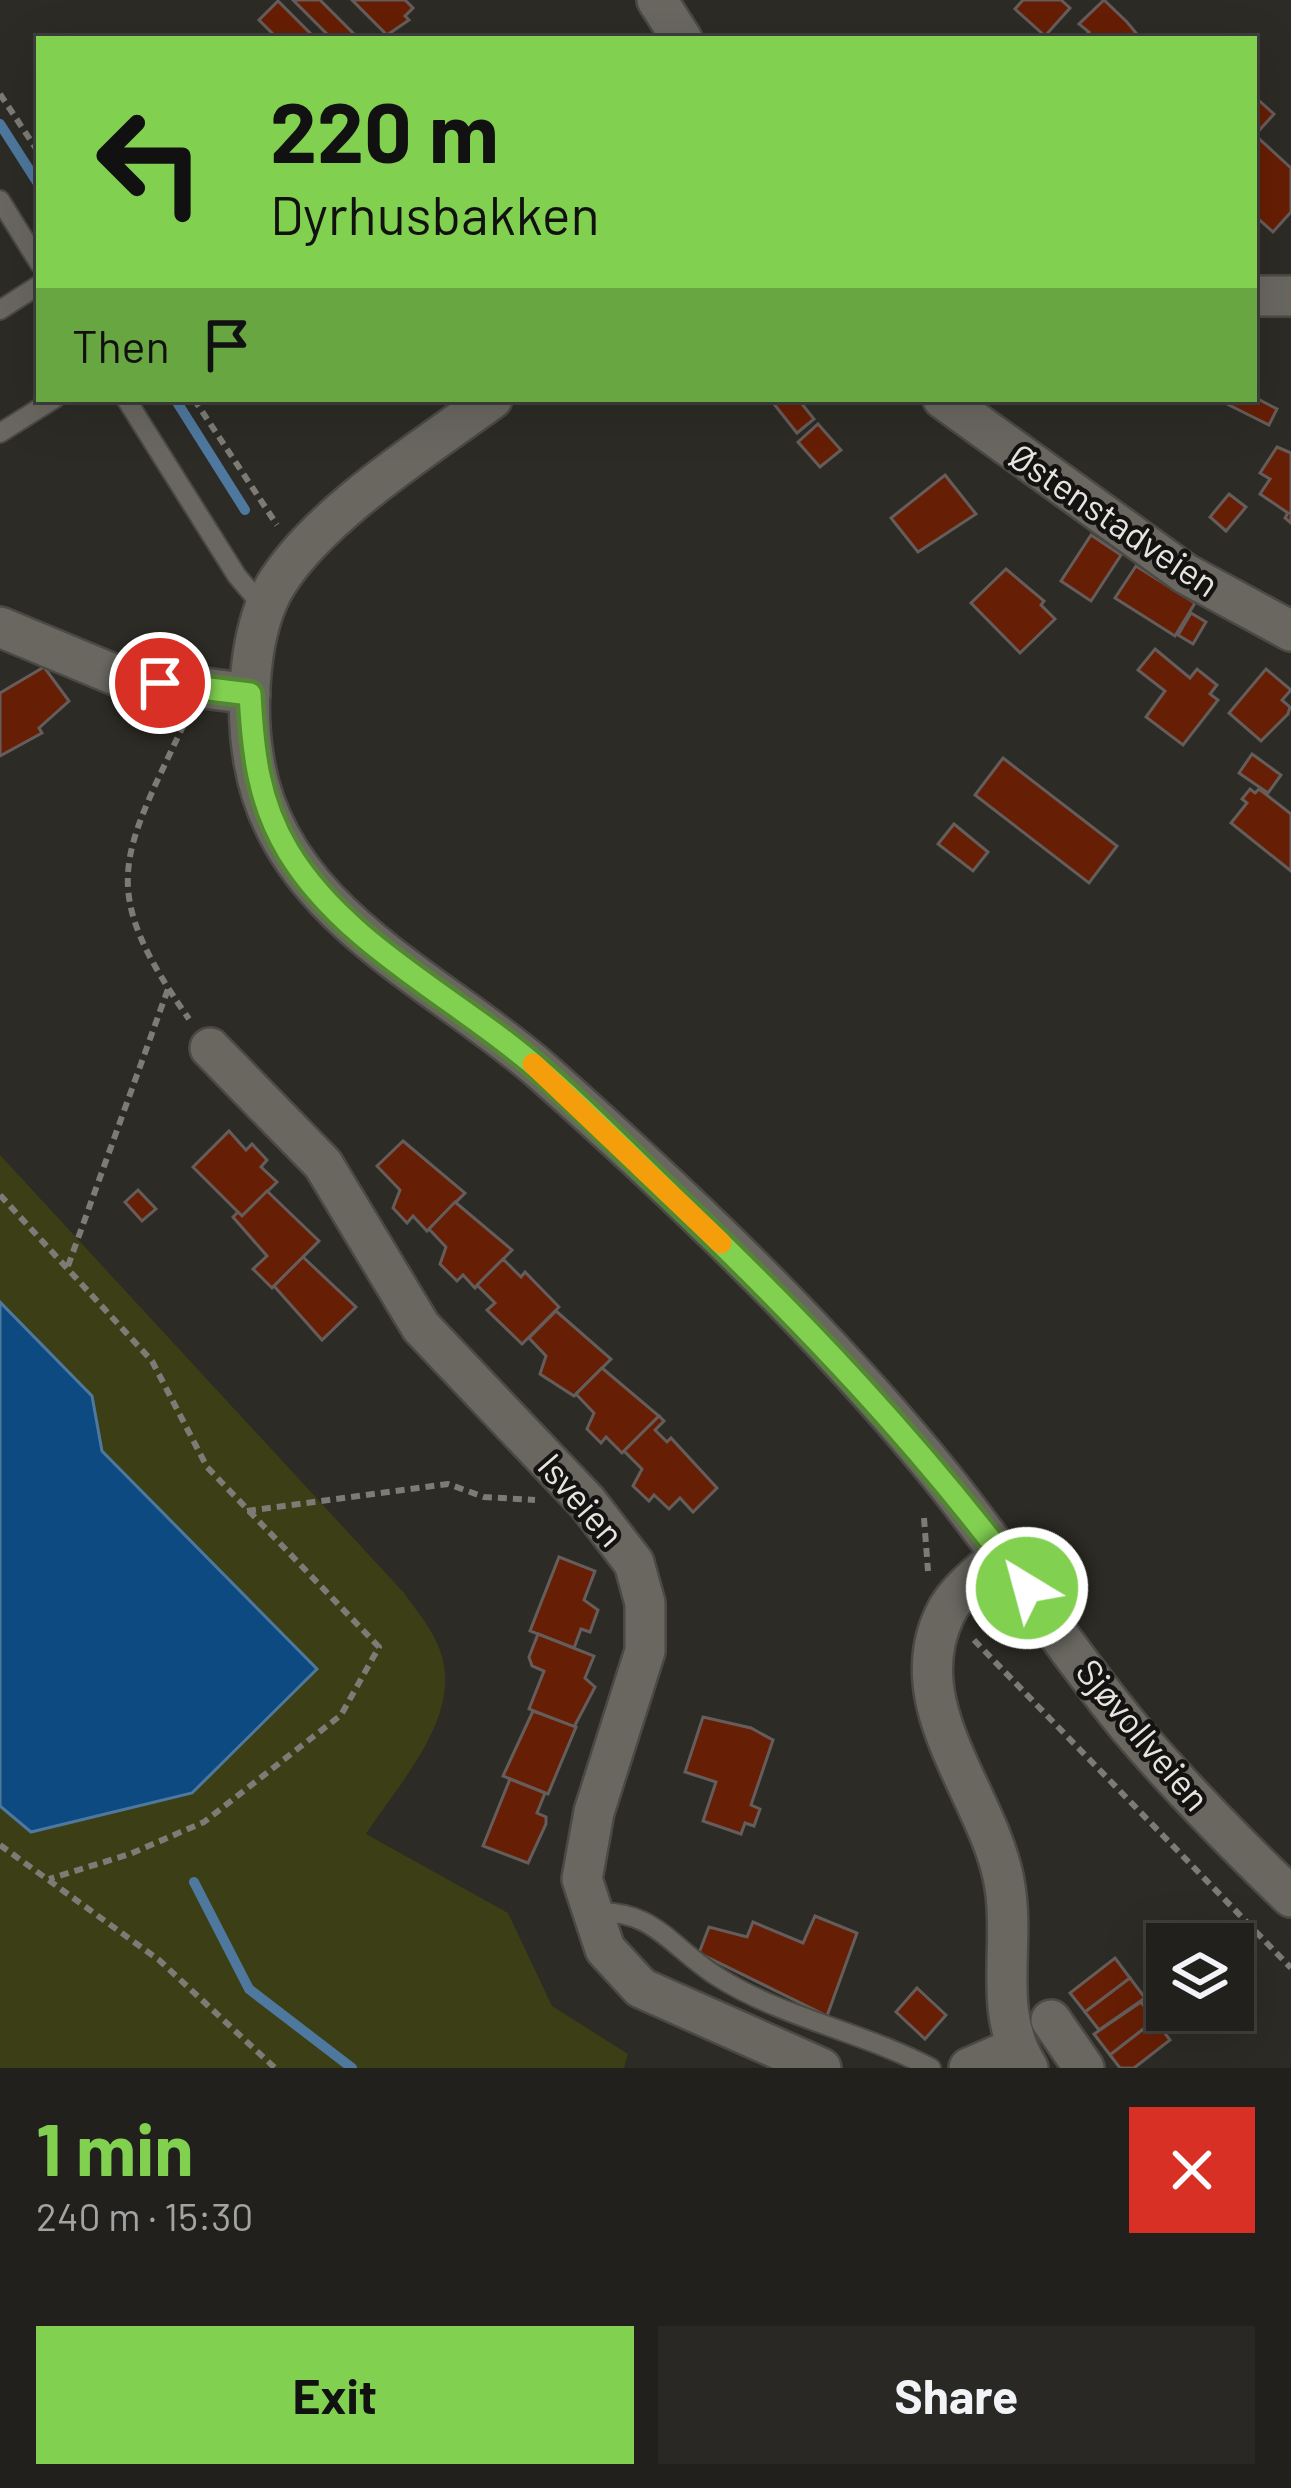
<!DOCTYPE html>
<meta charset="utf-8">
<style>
:root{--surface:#21201c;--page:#292825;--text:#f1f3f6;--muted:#a2a3a3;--line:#3e3e3b;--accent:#81d050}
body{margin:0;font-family:Barlow,sans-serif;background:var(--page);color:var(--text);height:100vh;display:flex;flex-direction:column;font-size:45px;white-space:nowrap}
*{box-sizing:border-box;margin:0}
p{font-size:39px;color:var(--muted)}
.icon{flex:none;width:66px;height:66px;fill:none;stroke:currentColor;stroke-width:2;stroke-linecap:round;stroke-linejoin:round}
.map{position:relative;height:2068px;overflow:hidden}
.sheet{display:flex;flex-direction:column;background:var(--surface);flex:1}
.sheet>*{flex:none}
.banner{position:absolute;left:36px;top:36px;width:1221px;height:366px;border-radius:0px;box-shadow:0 12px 48px #0002,0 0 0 3px var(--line);background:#81d050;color:#111;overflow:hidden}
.fabs{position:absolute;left:1146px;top:1923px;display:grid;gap:24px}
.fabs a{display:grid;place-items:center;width:108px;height:108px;border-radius:0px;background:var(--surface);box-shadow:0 12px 48px #0002,0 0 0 3px var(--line);font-size:60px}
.pin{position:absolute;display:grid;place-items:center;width:102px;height:102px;color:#fff;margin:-51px;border:6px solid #fff;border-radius:50%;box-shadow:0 3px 12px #0007}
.me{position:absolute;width:132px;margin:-66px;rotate:323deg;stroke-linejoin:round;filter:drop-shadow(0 0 9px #0008)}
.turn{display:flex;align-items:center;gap:42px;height:252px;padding:0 36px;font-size:54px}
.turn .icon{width:156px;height:156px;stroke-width:2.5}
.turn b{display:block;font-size:84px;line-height:102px}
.then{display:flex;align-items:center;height:114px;padding:0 36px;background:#0003;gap:24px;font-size:45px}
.round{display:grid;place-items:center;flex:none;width:126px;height:126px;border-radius:0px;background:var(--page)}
.overview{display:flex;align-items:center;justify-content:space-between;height:204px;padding:0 36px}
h1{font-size:72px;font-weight:700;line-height:90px;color:var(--accent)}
.button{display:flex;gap:24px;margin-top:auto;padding:24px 36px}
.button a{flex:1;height:138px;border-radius:0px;background:var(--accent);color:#111;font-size:48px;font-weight:700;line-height:138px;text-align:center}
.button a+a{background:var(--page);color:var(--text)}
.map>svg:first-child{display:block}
.green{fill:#3c3e15}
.water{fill:#0d4a81;stroke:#4e789e;stroke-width:3}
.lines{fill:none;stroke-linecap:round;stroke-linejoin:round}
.stream{stroke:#4e789e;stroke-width:10}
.building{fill:#661e04;stroke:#655d5b;stroke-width:3}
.lane-casing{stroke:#4b4945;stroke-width:22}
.street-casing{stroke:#4b4945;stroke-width:44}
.path{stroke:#7c7b76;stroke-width:6;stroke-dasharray:9 6;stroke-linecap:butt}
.lane{stroke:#696760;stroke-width:18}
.street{stroke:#696760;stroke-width:39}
.route-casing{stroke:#548734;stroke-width:30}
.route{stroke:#81d050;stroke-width:21}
.slow{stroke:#f59e0b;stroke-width:21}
.labels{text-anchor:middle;stroke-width:9;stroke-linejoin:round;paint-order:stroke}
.street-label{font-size:36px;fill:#e5e4e0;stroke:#141311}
</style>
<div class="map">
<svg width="1291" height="2068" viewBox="0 0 1291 2068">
<rect width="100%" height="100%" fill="#2c2b25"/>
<path class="green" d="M0,1155L405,1594C415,1609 428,1624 436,1641C470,1709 401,1780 366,1834L508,1913L552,2006L628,2054L624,2068H0V1806L31,1832L317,1669L102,1451L92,1396L0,1302Z"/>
<polygon class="water" points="0,1302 92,1396 102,1451 317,1669 192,1793 31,1832 0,1806"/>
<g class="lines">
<g class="stream">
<polyline points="0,124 39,185"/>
<polyline points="175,399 245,510"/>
<polyline points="194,1882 249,1989 352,2068"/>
</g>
</g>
<g class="building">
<polygon points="293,0 320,0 359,39 332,39"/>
<polygon points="352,0 405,0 413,8 405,16 409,20 387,35"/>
<polygon points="1023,0 1061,0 1070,8 1045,36 1015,9"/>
<polygon points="1104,0 1127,22 1141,39 1082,39 1089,32 1079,24"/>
<polygon points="278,1 316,39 278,39 259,20"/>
<polygon points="1254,96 1274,114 1255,135 1291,168 1291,212 1273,232 1254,215"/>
<polygon points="1254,397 1277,409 1269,425 1227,404"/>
<polygon points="770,399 798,399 814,419 797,433"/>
<polygon points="818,424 841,450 820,467 798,442"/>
<polygon points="1277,447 1291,453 1291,523 1285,518 1288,513 1260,494 1270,479 1260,473"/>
<polygon points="945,475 976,514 918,552 891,518"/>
<polygon points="1229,494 1246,507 1226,531 1210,517"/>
<polygon points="1091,535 1121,555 1091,601 1061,581"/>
<polygon points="1136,566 1195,603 1175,636 1115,598"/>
<polygon points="1006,569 1044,601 1041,605 1055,619 1020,653 971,603"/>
<polygon points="1191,613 1206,622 1193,644 1178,635"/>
<polygon points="1155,649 1190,678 1197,669 1217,685 1210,694 1218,700 1183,745 1146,717 1165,691 1138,670"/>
<polygon points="44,667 69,701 39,728 42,733 0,756 0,693"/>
<polygon points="1266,669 1291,690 1282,700 1290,707 1288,714 1261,741 1229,713"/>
<polygon points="1252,754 1281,775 1268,793 1239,773"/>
<polygon points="1003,758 1117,846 1089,883 975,795"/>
<polygon points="1250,789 1255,793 1259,789 1291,814 1291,871 1231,823 1247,803 1242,799"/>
<polygon points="954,824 988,852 973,871 938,844"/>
<polygon points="229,1131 246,1150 252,1144 267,1160 261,1167 277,1182 242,1216 193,1167"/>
<polygon points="403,1141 465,1193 427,1231 413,1216 407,1223 393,1208 400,1190 377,1166"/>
<polygon points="138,1190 156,1209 142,1221 125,1202"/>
<polygon points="267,1191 319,1241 272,1288 253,1269 267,1256 233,1217 238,1212 242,1216"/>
<polygon points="455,1202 512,1250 475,1288 463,1275 457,1281 440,1264 446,1247 429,1229"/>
<polygon points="303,1257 356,1307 322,1340 274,1286"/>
<polygon points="503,1259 521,1277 525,1272 559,1307 522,1344 487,1310 495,1303 477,1285"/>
<polygon points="556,1311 611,1359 574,1396 540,1374 546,1356 529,1338"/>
<polygon points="602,1368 659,1416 622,1453 606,1437 601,1443 587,1429 594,1413 576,1394"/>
<polygon points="659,1416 664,1421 655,1430 667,1442 671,1438 717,1488 693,1512 680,1498 669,1509 654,1495 649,1501 633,1486 642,1469 624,1451"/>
<polygon points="559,1557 595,1571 584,1600 598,1610 590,1632 581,1629 574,1648 530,1631"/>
<polygon points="538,1634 594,1656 585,1678 595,1687 574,1727 529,1709 544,1671 532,1666 529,1657"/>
<polygon points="533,1711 576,1727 548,1794 503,1776"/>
<polygon points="703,1717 751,1728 773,1740 751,1805 760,1809 754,1826 745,1823 741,1834 703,1821 716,1782 685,1772"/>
<polygon points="510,1779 545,1793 537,1813 546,1817 546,1824 528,1863 483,1846"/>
<polygon points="815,1916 857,1933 827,2016 699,1953 709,1927 747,1937 753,1922 803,1943"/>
<polygon points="1115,1958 1130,1978 1085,2012 1070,1993"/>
<polygon points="1130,1978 1145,1998 1099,2030 1085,2012"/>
<polygon points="917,1988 946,2015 925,2039 896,2012"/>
<polygon points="1141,2002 1155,2020 1110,2055 1094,2034"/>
<polygon points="1155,2020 1170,2040 1134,2068 1120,2068 1110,2055"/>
</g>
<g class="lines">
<defs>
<g id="lane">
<polyline points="0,200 39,263"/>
<polyline points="0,310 39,285"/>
<polyline points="126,399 237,576 265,609"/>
<polyline points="0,433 54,399"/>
<path d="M592,1913C653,1907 671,1948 718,1977C783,2018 863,2032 931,2068"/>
</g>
<g id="street">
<polyline points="657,0 682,39"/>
<polyline points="1254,296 1291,296"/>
<path d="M492,399C425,448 321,513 277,583C248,629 245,710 254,761C279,914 439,980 543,1072C675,1190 809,1317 922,1453C996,1541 1057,1640 1130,1728C1180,1787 1235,1843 1291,1897"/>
<polyline points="943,399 1186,574 1291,631"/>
<polyline points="0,627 120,677 250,694"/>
<polyline points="210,1048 323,1164 421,1327 587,1502 634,1563 645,1603 645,1651 594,1812 582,1879 605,1949 641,1988 821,2068"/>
<path d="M1002,1554C983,1571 956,1591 945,1614C899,1708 992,1798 1005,1887C1015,1950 992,2010 1028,2068"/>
<polyline points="1051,2020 1084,2068"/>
<polyline points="969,2068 1015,2048"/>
</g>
</defs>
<use href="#lane" class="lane-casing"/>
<use href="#street" class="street-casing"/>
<g class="path">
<polyline points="0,94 39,153"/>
<polyline points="194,399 277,525"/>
<path d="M184,724C120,860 97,888 189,1019"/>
<polyline points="0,1195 152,1361 207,1467 379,1647 341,1715 204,1822 130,1854 49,1879"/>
<polyline points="68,1266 168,989"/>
<polyline points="247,1511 448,1484 484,1497 535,1500"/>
<polyline points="924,1518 928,1571"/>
<polyline points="974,1640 1291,1968"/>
<polyline points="0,1845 159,1960 275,2068"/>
</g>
<use href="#lane" class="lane"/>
<use href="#street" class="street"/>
</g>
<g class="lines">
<defs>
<path id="route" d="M160,683L250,694C253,751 258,801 288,851C345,946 460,999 541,1071C587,1111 629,1155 673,1197C802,1320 921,1445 1027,1588"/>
</defs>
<use href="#route" class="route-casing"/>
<use href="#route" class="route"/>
<polyline class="slow" points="533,1064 721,1243"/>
</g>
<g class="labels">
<g class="street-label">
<text transform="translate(1114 520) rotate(34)" y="13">Østenstadveien</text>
<text transform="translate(581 1500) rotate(49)" y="13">Isveien</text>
<text transform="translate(1143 1735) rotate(50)" y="13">Sjøvollveien</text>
</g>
</g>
</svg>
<div class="fabs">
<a><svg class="icon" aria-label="layers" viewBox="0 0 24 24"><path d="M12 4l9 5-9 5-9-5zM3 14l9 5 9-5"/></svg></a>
</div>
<div class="pin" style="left:160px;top:683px;background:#d93025"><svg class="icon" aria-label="arrive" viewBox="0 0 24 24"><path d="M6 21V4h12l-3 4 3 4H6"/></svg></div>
<svg class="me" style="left:1027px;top:1588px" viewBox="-20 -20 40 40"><circle r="17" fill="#81d050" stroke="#fff" stroke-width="3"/><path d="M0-11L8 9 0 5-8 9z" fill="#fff"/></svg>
<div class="banner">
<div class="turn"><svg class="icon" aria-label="left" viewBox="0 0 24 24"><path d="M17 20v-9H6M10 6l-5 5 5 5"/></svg><div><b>220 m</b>Dyrhusbakken</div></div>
<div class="then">Then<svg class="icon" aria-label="arrive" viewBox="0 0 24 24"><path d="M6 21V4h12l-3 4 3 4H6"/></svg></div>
</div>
</div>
<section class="sheet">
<div class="overview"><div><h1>1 min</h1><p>240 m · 15:30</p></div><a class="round" style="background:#d93025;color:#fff"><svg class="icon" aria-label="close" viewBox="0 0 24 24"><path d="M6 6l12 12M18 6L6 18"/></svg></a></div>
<div class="button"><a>Exit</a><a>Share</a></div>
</section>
